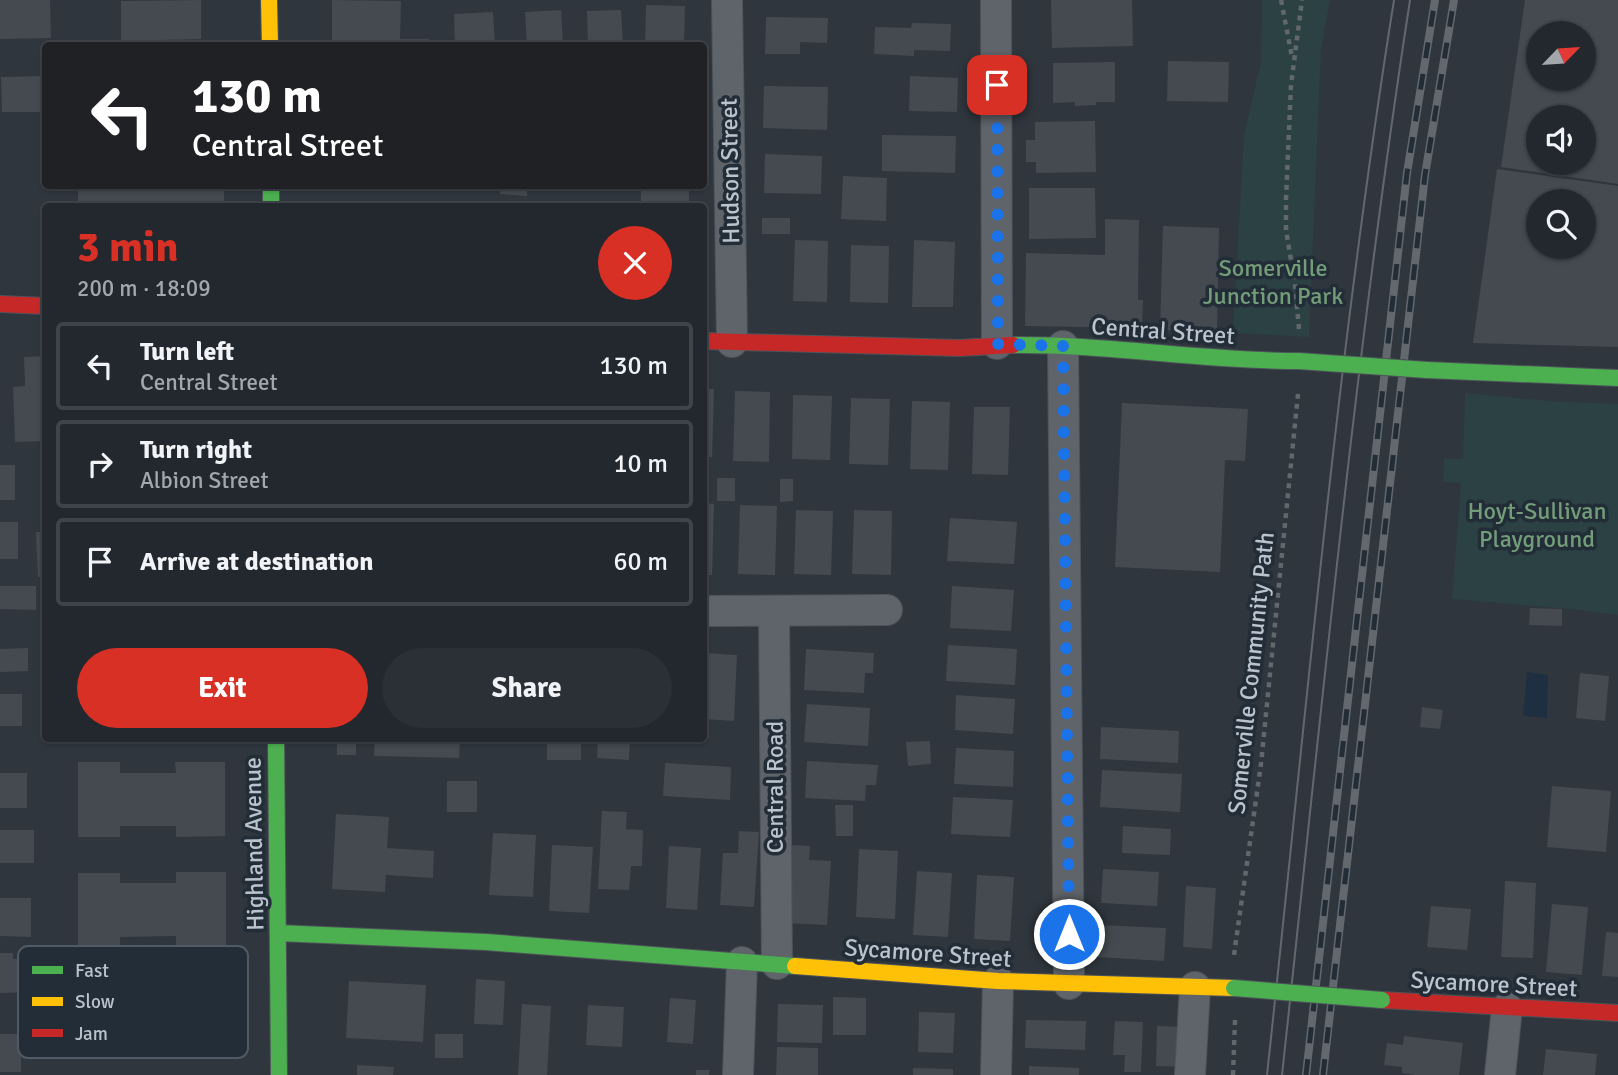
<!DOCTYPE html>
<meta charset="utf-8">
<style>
:root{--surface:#23282e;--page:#2b3036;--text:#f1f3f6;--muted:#a3a6aa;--line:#40444a;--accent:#d93025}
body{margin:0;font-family:Signika,sans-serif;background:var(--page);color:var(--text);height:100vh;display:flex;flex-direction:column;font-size:26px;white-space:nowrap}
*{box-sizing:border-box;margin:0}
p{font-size:23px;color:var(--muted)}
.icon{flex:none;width:38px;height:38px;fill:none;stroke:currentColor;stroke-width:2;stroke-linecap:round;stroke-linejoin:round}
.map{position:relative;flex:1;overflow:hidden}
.panel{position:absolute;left:42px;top:203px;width:665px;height:539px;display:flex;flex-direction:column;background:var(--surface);border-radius:7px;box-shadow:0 2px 5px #0004,0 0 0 2px var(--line)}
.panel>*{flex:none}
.top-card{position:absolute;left:42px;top:42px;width:665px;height:147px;border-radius:7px;box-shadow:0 2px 5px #0004,0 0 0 2px var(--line);background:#202124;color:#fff;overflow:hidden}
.needle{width:46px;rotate:65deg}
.controls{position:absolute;left:1526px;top:21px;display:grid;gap:14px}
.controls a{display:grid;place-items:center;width:70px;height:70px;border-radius:50%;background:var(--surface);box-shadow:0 2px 5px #0004,0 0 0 2px var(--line);font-size:35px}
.pin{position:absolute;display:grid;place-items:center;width:60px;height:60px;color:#fff;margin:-30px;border-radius:14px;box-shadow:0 4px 10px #0006}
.me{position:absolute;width:77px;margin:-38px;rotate:0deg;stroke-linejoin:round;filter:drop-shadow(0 0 5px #0008)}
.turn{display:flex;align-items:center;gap:24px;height:147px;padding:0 35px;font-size:32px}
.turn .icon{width:91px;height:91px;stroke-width:2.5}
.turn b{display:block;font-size:49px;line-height:60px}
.round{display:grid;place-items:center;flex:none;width:74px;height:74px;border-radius:37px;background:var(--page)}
.summary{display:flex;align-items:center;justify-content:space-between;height:119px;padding:0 35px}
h1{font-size:42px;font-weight:700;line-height:52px;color:var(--accent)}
.button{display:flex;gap:14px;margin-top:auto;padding:14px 35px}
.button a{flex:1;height:80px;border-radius:42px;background:var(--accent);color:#fff;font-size:28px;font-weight:700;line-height:80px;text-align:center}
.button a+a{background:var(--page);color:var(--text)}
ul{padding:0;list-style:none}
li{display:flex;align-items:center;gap:21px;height:88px;margin:0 14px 10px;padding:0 21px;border:4px solid var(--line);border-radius:7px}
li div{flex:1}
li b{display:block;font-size:26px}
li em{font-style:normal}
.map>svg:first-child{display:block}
.green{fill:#2c4143}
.water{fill:#1e2f41}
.building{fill:#444a50;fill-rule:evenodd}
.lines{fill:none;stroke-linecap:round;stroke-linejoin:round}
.street-casing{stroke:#4d5359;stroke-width:32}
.fast-casing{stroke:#4d5359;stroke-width:18}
.slow-casing{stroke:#4d5359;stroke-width:18}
.jam-casing{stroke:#4d5359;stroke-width:18}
.path{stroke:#61686c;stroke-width:4.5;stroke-dasharray:5 5;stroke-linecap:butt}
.street{stroke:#5f646a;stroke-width:30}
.fast{stroke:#4caf50;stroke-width:16}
.slow{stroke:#ffc107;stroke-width:16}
.jam{stroke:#c62828;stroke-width:16}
.tram{stroke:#63686e;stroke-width:2}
.rail-casing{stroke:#63686e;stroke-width:8}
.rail{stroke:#222d38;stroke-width:5;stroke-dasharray:16;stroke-linecap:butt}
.fast-bridge-casing{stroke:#4d5359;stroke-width:18;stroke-linecap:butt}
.fast-bridge{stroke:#4caf50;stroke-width:16}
.route{stroke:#1a73e8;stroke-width:12;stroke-dasharray:0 21.6}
.labels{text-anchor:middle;stroke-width:7;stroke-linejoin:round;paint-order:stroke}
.street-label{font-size:24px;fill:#bac3cc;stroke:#222d38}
.park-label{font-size:24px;fill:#739c78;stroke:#222d38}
.key{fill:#222d38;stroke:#505a64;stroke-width:2}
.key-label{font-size:19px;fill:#bac3cc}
</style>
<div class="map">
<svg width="1618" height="1075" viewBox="0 0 1618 1075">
<rect width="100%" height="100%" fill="#2f363d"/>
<g class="green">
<polygon points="1262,0 1330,0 1321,49 1309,337 1233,333 1244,135 1261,62"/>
<polygon points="1465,393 1550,401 1618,404 1618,615 1581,610 1452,599 1461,483 1443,482 1444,459 1463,459"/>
</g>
<polygon class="water" points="1527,672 1548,675 1547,718 1523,716"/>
<g class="building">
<polygon points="0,0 50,0 51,38 0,39"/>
<polygon points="201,0 201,39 121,41 121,1"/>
<polygon points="332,0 401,1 400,39 429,39 429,46 332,46"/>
<polygon points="1051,0 1132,0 1133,46 1052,48"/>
<path d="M1525,0H1618V184L1501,167ZM1538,33H1584V79H1538ZM1538,117H1584V163H1538Z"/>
<polygon points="646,5 685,6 684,46 645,46"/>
<polygon points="561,10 563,46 527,46 525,12"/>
<polygon points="621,10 623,46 588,46 587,11"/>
<polygon points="493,12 495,46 455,46 454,14"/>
<polygon points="766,17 828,18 827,43 800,42 800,54 765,54"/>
<polygon points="912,23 951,24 950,51 914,50 914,56 874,54 875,27 911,28"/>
<polygon points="1168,61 1229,62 1228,102 1167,101"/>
<polygon points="1115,62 1115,102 1096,102 1096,105 1075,106 1075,102 1053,103 1053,63"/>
<polygon points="46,76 46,112 2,112 1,77"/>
<polygon points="910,76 958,78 957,112 909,111"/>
<polygon points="764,86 828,87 827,130 763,128"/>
<polygon points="1095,121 1096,172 1036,173 1036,162 1026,162 1026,140 1035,140 1035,122"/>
<polygon points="882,135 956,136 955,173 882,171"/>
<polygon points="765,154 822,156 821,194 764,193"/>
<path d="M1497,169L1618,186V347L1473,343ZM1538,201H1584V247H1538Z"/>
<polygon points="843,176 887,178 886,221 841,219"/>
<rect x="78" y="186" width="146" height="20"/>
<polygon points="501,186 527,186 527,196 500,194"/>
<rect x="641" y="186" width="48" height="15"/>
<polygon points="1029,188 1095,188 1096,238 1029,239"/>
<rect x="762" y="218" width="28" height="16"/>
<polygon points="1105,219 1139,220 1138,300 1143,300 1142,328 1025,326 1026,253 1105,255"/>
<polygon points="1163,226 1219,228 1217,331 1160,330"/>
<polygon points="795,240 828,241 827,302 793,301"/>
<polygon points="914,240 955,242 953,307 912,307"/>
<polygon points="851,245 889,246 888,303 850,302"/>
<polygon points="46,356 46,441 15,442 13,387 25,386 24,357"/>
<polygon points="704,389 714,389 712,457 704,457"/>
<polygon points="735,391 770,392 769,462 733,461"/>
<polygon points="793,395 832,396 830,460 792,459"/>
<polygon points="851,398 890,399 888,465 849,464"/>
<polygon points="912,401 950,402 948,470 910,469"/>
<polygon points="1122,403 1248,409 1245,461 1225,460 1220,572 1115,567"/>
<polygon points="974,407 1010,407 1008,475 972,474"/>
<rect x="0" y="465" width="15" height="35"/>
<rect x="717" y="478" width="18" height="23"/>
<polygon points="780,479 793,479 793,501 780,502"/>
<polygon points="704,503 714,504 712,575 704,575"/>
<polygon points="740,505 777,506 775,575 738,574"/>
<polygon points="796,510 833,511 831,575 794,574"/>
<polygon points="854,510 892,511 891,575 852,574"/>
<polygon points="950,518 1017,522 1014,564 947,561"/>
<rect x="0" y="522" width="18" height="37"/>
<polygon points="36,532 46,532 46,577 38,577"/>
<polygon points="0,586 36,586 36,610 0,609"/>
<polygon points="952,586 1014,590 1011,631 950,628"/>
<polygon points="1530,608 1562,609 1562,626 1529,625"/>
<polygon points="948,645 1017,649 1015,685 946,681"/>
<polygon points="28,648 28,671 0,672 0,649"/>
<polygon points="806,649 874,653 873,673 865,673 864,693 804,690"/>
<polygon points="704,653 737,655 734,721 704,719"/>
<polygon points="1580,673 1609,676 1605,721 1576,718"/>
<rect x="0" y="694" width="22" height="32"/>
<polygon points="956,695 1015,699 1013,734 955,730"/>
<polygon points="807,704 870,708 868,746 804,742"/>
<polygon points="1422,707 1443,710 1440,729 1420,727"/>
<polygon points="1101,727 1179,731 1178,763 1100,759"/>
<polygon points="153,738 189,738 189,741 153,742"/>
<rect x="337" y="738" width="19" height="17"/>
<polygon points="375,738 460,738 459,758 374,756"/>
<rect x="547" y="738" width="34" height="22"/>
<polygon points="598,738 630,738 629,760 597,758"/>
<polygon points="930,741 931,764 908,766 906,742"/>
<polygon points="956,748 1014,751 1013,787 954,784"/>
<polygon points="807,761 878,765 876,785 866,785 865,801 805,798"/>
<polygon points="78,762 120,762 120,773 176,773 175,762 225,762 225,836 176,837 176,826 120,826 120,837 78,837"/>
<polygon points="665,763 731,767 730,800 663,796"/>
<polygon points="1102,770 1182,774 1180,812 1100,807"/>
<rect x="0" y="773" width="27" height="35"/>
<rect x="447" y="781" width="30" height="31"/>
<polygon points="1552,786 1611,791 1606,852 1547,847"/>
<polygon points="953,797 1013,800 1010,837 951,834"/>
<polygon points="835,805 853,805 853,836 836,836"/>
<polygon points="602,811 627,812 626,829 643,830 642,866 631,866 629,890 598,889"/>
<polygon points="336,814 389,817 387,848 434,851 433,878 386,875 385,892 332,889"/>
<polygon points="1123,826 1171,829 1170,855 1122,853"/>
<rect x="0" y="830" width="34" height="33"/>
<polygon points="739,831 759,832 754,907 720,905 723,853 738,853"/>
<polygon points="493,833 536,835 533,897 489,895"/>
<polygon points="552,845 593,847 589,913 549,911"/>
<polygon points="790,845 810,846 809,860 831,861 827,925 786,923"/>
<polygon points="669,846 701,848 697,910 666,908"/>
<polygon points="859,849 898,851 895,919 856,917"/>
<polygon points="1103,869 1159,872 1157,906 1101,903"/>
<polygon points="917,871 952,873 948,937 913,935"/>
<polygon points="176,872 226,872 226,947 176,947 176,936 120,937 120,948 78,948 78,873 120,873 120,883 176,883"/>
<polygon points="977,875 1014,877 1010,941 974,939"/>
<polygon points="1505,881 1536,883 1533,958 1501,957"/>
<polygon points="1186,886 1216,888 1212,949 1183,947"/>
<polygon points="0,898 31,898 31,937 0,936"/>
<polygon points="1552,904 1588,907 1582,975 1546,972"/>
<polygon points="1431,906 1471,909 1467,950 1427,947"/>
<polygon points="1098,925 1166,928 1164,961 1096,957"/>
<polygon points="1606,932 1618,933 1618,977 1602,976"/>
<polygon points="0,953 13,953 13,959 44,959 44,979 33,979 34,992 0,993"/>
<polygon points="476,979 505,981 503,1025 474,1024"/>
<polygon points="349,981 426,985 423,1042 346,1038"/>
<polygon points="833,997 866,998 866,1035 833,1035"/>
<polygon points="670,998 696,1000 693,1044 667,1042"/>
<polygon points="522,1004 551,1006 547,1075 518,1075"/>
<polygon points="778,1004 823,1005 822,1043 777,1042"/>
<polygon points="588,1005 624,1007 622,1047 586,1045"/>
<polygon points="919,1012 955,1013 953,1053 918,1052"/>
<polygon points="1026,1020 1086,1021 1085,1050 1025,1048"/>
<polygon points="1115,1021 1143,1022 1141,1072 1124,1072 1125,1055 1113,1055"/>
<polygon points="1157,1026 1187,1027 1186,1067 1156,1066"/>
<rect x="0" y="1034" width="21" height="38"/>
<rect x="435" y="1034" width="28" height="24"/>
<polygon points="1404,1036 1463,1043 1459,1075 1415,1075 1402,1073 1402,1067 1384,1065 1387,1043 1403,1045"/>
<polygon points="777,1047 818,1048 818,1075 776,1075"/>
<polygon points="1546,1049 1597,1054 1595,1075 1543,1075"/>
<polygon points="357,1065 394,1067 393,1075 357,1075"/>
<polygon points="1029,1066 1079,1068 1079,1075 1029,1075"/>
<polygon points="913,1068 953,1069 953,1075 913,1075"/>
<polygon points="696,1070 710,1070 709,1075 696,1075"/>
</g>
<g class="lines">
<defs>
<g id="street">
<polyline points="727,0 732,342"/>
<polyline points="996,0 997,344"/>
<polyline points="1063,346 1069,984"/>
<polyline points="704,611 887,610"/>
<polyline points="774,611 777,964"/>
<polyline points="738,1075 742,962"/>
<polyline points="996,1075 998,981"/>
<polyline points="1190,1075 1195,987"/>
<polyline points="1500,1075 1507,1008"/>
</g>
<g id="fast">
<polyline points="271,186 271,206"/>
<path d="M1013,345C1108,344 1203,361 1299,361"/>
<polyline points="1427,370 1618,378"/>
<polyline points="276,738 279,1075"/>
<polyline points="278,933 486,942 795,966"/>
</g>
<g id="slow">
<polyline points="269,0 270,46"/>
<polyline points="795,966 998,981 1234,988"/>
</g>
<g id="jam">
<polyline points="0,304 46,306"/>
<polyline points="704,341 959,348 1013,345"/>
<polyline points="1382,1000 1618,1013"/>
</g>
</defs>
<use href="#street" class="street-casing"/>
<use href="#fast" class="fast-casing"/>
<use href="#slow" class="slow-casing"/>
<use href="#jam" class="jam-casing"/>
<g class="path">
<polyline points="1281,0 1292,57"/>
<polyline points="1299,329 1295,284 1286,230 1286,199 1291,85 1302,0"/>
<polyline points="1234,955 1261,764 1298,394"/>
<polyline points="1233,1075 1235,1020"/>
</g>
<use href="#street" class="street"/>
<use href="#fast" class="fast"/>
<use href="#slow" class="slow"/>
<use href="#jam" class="jam"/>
<g class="tram">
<path d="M1267,1075C1306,716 1337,356 1394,0"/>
<path d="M1282,1075C1321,716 1355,357 1410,0"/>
</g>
<defs>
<g id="rail">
<polyline points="1306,1075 1407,173 1435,0"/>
<polyline points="1323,1075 1425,175 1454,0"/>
</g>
</defs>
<use href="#rail" class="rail-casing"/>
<use href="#rail" class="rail"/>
<defs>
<g id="fast-bridge">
<polyline points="1299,361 1427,370"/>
<polyline points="1234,988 1382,1000"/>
</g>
</defs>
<use href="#fast-bridge" class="fast-bridge-casing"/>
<use href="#fast-bridge" class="fast-bridge"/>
</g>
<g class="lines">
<polyline class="route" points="997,85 998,344 1063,346 1069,934"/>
</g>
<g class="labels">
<g class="street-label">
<text transform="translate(730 171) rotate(-91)" y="8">Hudson Street</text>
<text transform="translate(1163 331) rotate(4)" y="8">Central Street</text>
<text transform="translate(1251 673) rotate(-84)" y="8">Somerville Community Path</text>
<text transform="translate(775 787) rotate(-90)" y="8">Central Road</text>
<text transform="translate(254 844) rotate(-91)" y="8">Highland Avenue</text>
<text transform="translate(928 953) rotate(4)" y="8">Sycamore Street</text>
<text transform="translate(1494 984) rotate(3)" y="8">Sycamore Street</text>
</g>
<g class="park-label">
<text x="1273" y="276">Somerville<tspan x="1273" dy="28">Junction Park</tspan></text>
<text x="1537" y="519">Hoyt-Sullivan<tspan x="1537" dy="28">Playground</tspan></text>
</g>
</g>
<rect x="18" y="946" width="230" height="112" rx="10" class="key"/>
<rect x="32" y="966" width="31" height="8" fill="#4caf50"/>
<rect x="32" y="997" width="31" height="9" fill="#ffc107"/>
<rect x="32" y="1029" width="31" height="8" fill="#c62828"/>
<g class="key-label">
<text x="75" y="977">Fast</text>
<text x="75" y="1008">Slow</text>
<text x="75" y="1040">Jam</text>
</g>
</svg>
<div class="controls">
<a><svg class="needle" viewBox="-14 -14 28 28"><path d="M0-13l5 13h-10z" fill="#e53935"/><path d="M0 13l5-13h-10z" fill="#a3a6aa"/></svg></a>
<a><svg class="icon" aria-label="sound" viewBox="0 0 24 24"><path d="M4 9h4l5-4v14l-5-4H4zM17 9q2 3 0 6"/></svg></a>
<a><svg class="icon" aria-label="search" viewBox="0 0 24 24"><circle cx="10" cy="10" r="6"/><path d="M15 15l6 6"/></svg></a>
</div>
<div class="pin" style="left:997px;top:85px;background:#d93025"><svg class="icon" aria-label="arrive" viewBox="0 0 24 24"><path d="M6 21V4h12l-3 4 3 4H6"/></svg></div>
<svg class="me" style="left:1069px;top:934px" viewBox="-20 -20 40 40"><circle r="17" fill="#1a73e8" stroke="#fff" stroke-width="3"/><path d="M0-11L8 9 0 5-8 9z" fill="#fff"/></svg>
<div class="top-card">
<div class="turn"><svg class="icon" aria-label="left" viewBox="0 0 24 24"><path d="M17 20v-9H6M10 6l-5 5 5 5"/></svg><div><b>130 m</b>Central Street</div></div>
</div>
<section class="panel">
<div class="summary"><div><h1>3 min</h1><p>200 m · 18:09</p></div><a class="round" style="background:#d93025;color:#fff"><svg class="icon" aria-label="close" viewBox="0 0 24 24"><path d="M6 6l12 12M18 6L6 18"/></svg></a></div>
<ul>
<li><svg class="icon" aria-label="left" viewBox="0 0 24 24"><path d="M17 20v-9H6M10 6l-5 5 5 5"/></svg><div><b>Turn left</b><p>Central Street</p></div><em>130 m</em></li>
<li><svg class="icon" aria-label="right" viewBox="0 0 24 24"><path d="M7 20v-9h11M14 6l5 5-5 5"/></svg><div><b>Turn right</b><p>Albion Street</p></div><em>10 m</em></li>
<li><svg class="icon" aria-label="arrive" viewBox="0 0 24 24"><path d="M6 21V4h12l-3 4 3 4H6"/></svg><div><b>Arrive at destination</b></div><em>60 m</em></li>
</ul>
<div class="button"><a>Exit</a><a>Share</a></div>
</section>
</div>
